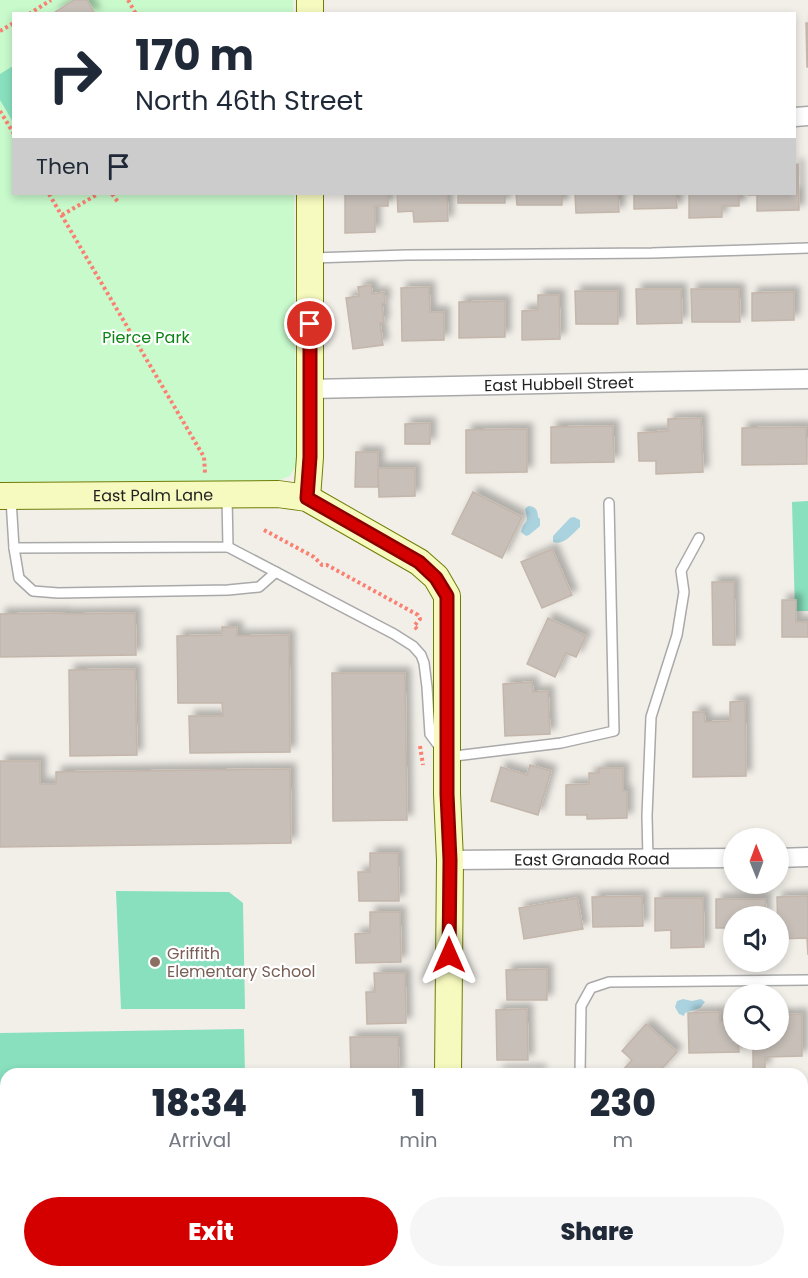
<!DOCTYPE html>
<style>
:root{--surface:#fff;--page:#f6f6f7;--text:#1f2937;--muted:#747a83;--accent:#d40000}
body{margin:0;font-family:Poppins,sans-serif;background:var(--page);color:var(--text);height:100vh;display:flex;flex-direction:column;font-size:22px;white-space:nowrap}
*{box-sizing:border-box;margin:0}
p{font-size:20px;color:var(--muted)}
.icon{flex:none;width:33px;height:33px;fill:none;stroke:currentColor;stroke-width:2;stroke-linecap:round;stroke-linejoin:round}
.map{position:relative;flex:1;overflow:hidden}
.details{position:absolute;left:0px;top:1068px;width:808px;height:210px;display:flex;flex-direction:column;background:var(--surface);border-radius:18px 18px 0 0;box-shadow:0 3px 9px #0003}
.details>*{flex:none}
.top-card{position:absolute;left:12px;top:12px;width:784px;height:183px;border-radius:0px;box-shadow:0 3px 9px #0003;background:#fff;color:var(--text);overflow:hidden}
.needle{width:39px;rotate:359deg}
.buttons{position:absolute;left:723px;top:828px;display:grid;gap:12px}
.buttons a{display:grid;place-items:center;width:66px;height:66px;border-radius:50%;background:var(--surface);box-shadow:0 3px 9px #0003;font-size:30px}
.pin{position:absolute;display:grid;place-items:center;width:51px;height:51px;color:#fff;margin:-26px;border:3px solid #fff;border-radius:50%;box-shadow:0 2px 6px #0007}
.me{position:absolute;width:66px;margin:-33px;rotate:0deg;stroke-linejoin:round;filter:drop-shadow(0 0 4px #0008)}
.turn{display:flex;align-items:center;gap:21px;height:126px;padding:0 24px;font-size:27px}
.turn .icon{width:78px;height:78px;stroke-width:2.5}
.turn b{display:block;font-size:42px;line-height:51px}
.then{display:flex;align-items:center;height:57px;padding:0 24px;background:#0003;gap:12px;font-size:22px}
.eta{display:flex;justify-content:space-evenly;align-items:center;height:102px;text-align:center}
.eta b{font-size:36px;font-weight:800;line-height:42px}
.action{display:flex;gap:12px;margin-top:auto;padding:12px 24px}
.action a{flex:1;height:69px;border-radius:36px;background:var(--accent);color:#fff;font-size:24px;font-weight:800;line-height:69px;text-align:center}
.action a+a{background:var(--page);color:var(--text)}
.map>svg:first-child{display:block}
.park{fill:#c8facc}
.pitch{fill:#88e0be}
.water{fill:#aad3df}
.building{fill:#c7bfb8;stroke:#c4b6ab;stroke-width:1.5;filter:url(#shadow)}
.lines{fill:none;stroke-linecap:round;stroke-linejoin:round}
.lane-casing{stroke:#a9a9a9;stroke-width:12}
.street-casing{stroke:#a9a9a9;stroke-width:21}
.secondary-casing{stroke:#707d05;stroke-width:28}
.path{stroke:#fa8072;stroke-width:4;stroke-dasharray:3 3;stroke-linecap:butt}
.lane{stroke:#fff;stroke-width:9}
.street{stroke:#fff;stroke-width:18}
.secondary{stroke:#f7fabf;stroke-width:26}
.route-casing{stroke:#8a0000;stroke-width:15}
.route{stroke:#d40000;stroke-width:10}
.education-dot{fill:#8d6e63;stroke:#fff;stroke-width:2}
.labels{text-anchor:middle;stroke-width:4.5;stroke-linejoin:round;paint-order:stroke}
.park-label{font-size:16px;fill:#0c8416;stroke:#fff}
.street-label{font-size:16px;fill:#222;stroke:#fff}
.education-label{font-size:16px;fill:#785e54;stroke:#fff;text-anchor:start}
</style>
<div class="map">
<svg width="808" height="1278" viewBox="0 0 808 1278">
<defs>
<filter id="shadow"><feDropShadow dx="5.5" dy="-5.5" stdDeviation="3" flood-color="#0004"/></filter>
</defs>
<rect width="100%" height="100%" fill="#f2efe9"/>
<polygon class="park" points="0,0 293,0 293,14 14,14 14,194 294,194 296,465 290,476 277,481 0,482"/>
<g class="pitch">
<polygon points="13,66 13,122 0,100 0,74"/>
<polygon points="808,501 808,611 795,611 792,502"/>
<polygon points="116,891 229,892 243,903 245,1009 121,1009"/>
<polygon points="244,1029 245,1074 6,1074 6,1142 0,1142 0,1033"/>
</g>
<g class="water">
<path d="M528,506C535,506 538,510 538,517L540,519V526L529,535L526,536L521,532C524,518 530,527 525,509Z"/>
<path d="M574,517L580,520V527C573,533 564,546 553,542V536L570,518Z"/>
<polygon points="683,999 692,1001 701,999 705,1002 700,1008 685,1013 684,1016 679,1014 675,1007 677,1001"/>
</g>
<g class="building">
<polygon points="74,0 87,0 95,14 52,14"/>
<polygon points="806,23 808,23 808,67 807,67"/>
<polygon points="798,164 799,210 757,211 757,195 748,195 748,194 795,194 795,165"/>
<polygon points="345,194 388,194 388,206 375,206 375,232 345,233"/>
<polygon points="397,194 447,194 448,221 414,222 413,211 398,212"/>
<rect x="458" y="194" width="47" height="9"/>
<polygon points="516,194 562,194 562,205 517,205"/>
<polygon points="575,194 618,194 619,212 576,213"/>
<polygon points="634,194 676,194 677,208 634,209"/>
<polygon points="689,194 739,194 739,206 722,206 722,217 689,218"/>
<polygon points="371,285 372,294 384,292 385,303 382,303 384,323 380,323 383,345 353,349 346,298 359,296 358,287"/>
<polygon points="429,287 430,312 444,312 444,340 402,341 401,288"/>
<polygon points="636,289 681,289 682,323 637,324"/>
<polygon points="691,289 739,289 740,322 692,322"/>
<polygon points="575,291 618,291 618,324 576,324"/>
<polygon points="794,292 794,320 752,321 752,293"/>
<polygon points="538,295 559,295 560,339 522,340 522,311 538,310"/>
<polygon points="505,301 505,337 459,338 459,302"/>
<polygon points="701,418 703,472 656,474 656,461 639,461 638,433 668,431 668,419"/>
<polygon points="430,423 430,444 405,444 405,424"/>
<polygon points="613,426 614,462 551,463 551,427"/>
<polygon points="806,427 807,464 742,465 742,428"/>
<polygon points="527,429 527,472 466,473 466,430"/>
<polygon points="356,452 378,452 378,487 355,487"/>
<polygon points="378,468 415,468 415,496 379,497"/>
<polygon points="473,492 522,517 502,558 452,534"/>
<polygon points="552,549 572,595 542,608 521,562"/>
<polygon points="712,582 734,582 735,645 713,645"/>
<polygon points="782,600 796,600 796,622 808,622 808,637 782,637"/>
<polygon points="64,613 64,614 135,613 136,655 0,657 0,614"/>
<polygon points="548,618 586,636 576,657 566,653 555,677 527,664"/>
<polygon points="222,627 237,627 237,636 289,635 290,752 190,753 189,716 223,716 222,703 178,703 177,636 222,635"/>
<polygon points="135,669 137,755 70,756 69,670"/>
<polygon points="332,673 405,673 407,820 333,821"/>
<polygon points="532,682 533,692 548,691 550,734 505,736 503,684"/>
<polygon points="745,701 746,776 693,777 693,712 704,712 705,722 730,721 730,702"/>
<polygon points="0,761 40,761 40,784 56,784 56,772 290,769 291,843 0,847"/>
<polygon points="530,765 551,771 538,815 491,801 501,767 527,775"/>
<polygon points="599,768 623,768 623,791 627,792 627,818 587,819 587,815 566,815 566,785 589,784 589,773 599,773"/>
<polygon points="370,853 398,853 399,901 359,901 358,872 370,872"/>
<polygon points="642,896 643,926 593,927 592,897"/>
<polygon points="808,896 808,955 807,938 778,939 777,897"/>
<polygon points="577,898 583,929 524,939 519,908"/>
<polygon points="655,898 703,898 704,947 671,948 671,930 655,931"/>
<polygon points="716,899 765,899 766,916 734,916 733,942 732,928 716,928"/>
<polygon points="370,912 400,912 401,962 356,963 355,934 370,933"/>
<polygon points="547,969 547,1000 507,1000 506,970"/>
<polygon points="374,973 405,973 406,1023 367,1024 366,992 375,992"/>
<polygon points="527,1009 528,1060 497,1060 496,1010"/>
<polygon points="720,1012 720,1022 734,1022 734,1040 738,1040 739,1052 689,1053 688,1013"/>
<polygon points="802,1014 802,1056 765,1057 765,1068 753,1069 753,1040 778,1040 778,1015"/>
<polygon points="646,1024 677,1052 657,1074 625,1074 622,1071 632,1060 622,1051"/>
<polygon points="350,1037 398,1037 399,1074 351,1074"/>
<polygon points="540,1070 540,1074 498,1074 498,1071"/>
<polygon points="804,1146 808,1146 808,1176 805,1176"/>
<polygon points="5,1258 6,1272 54,1272 53,1278 0,1278 0,1262 4,1262"/>
<rect x="803" y="1266" width="5" height="12"/>
<polygon points="92,1272 241,1272 241,1278 91,1278"/>
<polygon points="501,1272 524,1272 528,1278 493,1278"/>
<polygon points="637,1272 666,1272 672,1275 670,1278 634,1278"/>
<polygon points="748,1272 777,1272 781,1278 743,1278 742,1277"/>
<rect x="557" y="1276" width="39" height="2"/>
</g>
<g class="lines">
<defs>
<g id="lane">
<polyline points="312,258 407,255 652,253 808,248"/>
<polyline points="11,499 14,548 228,547 227,497"/>
<polyline points="228,547 394,634 413,646 421,655 424,663 427,687 430,734 447,757 561,743 614,731 609,503"/>
<polyline points="14,548 19,578 33,591 58,593 228,590 259,587 276,572"/>
<polyline points="648,859 647,816 651,717 677,635 684,592 681,571 699,538"/>
<polyline points="580,1074 581,1006 591,988 609,982 808,980"/>
<polyline points="802,1232 808,1232"/>
</g>
<g id="street">
<polyline points="795,117 808,116"/>
<path id="s1" d="M310,389L631,382L808,379"/>
<polyline points="778,858 808,857"/>
<path id="s2" d="M450,860L734,858"/>
<polyline points="802,1107 808,1107"/>
<polyline points="706,1272 707,1278"/>
</g>
<g id="secondary">
<polyline points="310,0 310,14"/>
<path id="s3" d="M0,496L278,494L307,498L419,562L436,577L447,596V794L450,860L448,1074"/>
<polyline points="307,498 310,457 310,194"/>
<polyline points="450,1272 450,1278"/>
</g>
</defs>
<use href="#lane" class="lane-casing"/>
<use href="#street" class="street-casing"/>
<use href="#secondary" class="secondary-casing"/>
<g class="path">
<polyline points="128,0 136,14"/>
<polyline points="29,14 51,0"/>
<polyline points="0,31 14,23"/>
<polyline points="0,111 14,134"/>
<polyline points="49,194 204,457 205,473"/>
<polyline points="112,194 118,202"/>
<polyline points="62,215 98,194"/>
<polyline points="264,530 314,557 322,565 327,565 418,615 420,619 414,626 419,631"/>
<polyline points="420,746 423,765"/>
</g>
<use href="#lane" class="lane"/>
<use href="#street" class="street"/>
<use href="#secondary" class="secondary"/>
</g>
<g class="lines">
<defs>
<polyline id="route" points="310,324 310,457 307,498 419,562 436,578 447,596 447,794 450,860 449,955"/>
</defs>
<use href="#route" class="route-casing"/>
<use href="#route" class="route"/>
</g>
<circle class="education-dot" cx="155" cy="962" r="6"/>
<g class="labels">
<g class="park-label">
<text x="146" y="343">Pierce Park</text>
</g>
<g class="street-label">
<text dy="6" stroke="none"><textPath href="#s1" startOffset="249">East Hubbell Street</textPath></text>
<text dy="6" stroke="none"><textPath href="#s3" startOffset="153">East Palm Lane</textPath></text>
<text dy="6" stroke="none"><textPath href="#s2" startOffset="142">East Granada Road</textPath></text>
</g>
<g class="education-label">
<text x="167" y="959">Griffith<tspan x="167" dy="18">Elementary School</tspan></text>
</g>
</g>
</svg>
<div class="buttons">
<a><svg class="needle" viewBox="-14 -14 28 28"><path d="M0-13l5 13h-10z" fill="#e53935"/><path d="M0 13l5-13h-10z" fill="#747a83"/></svg></a>
<a><svg class="icon" aria-label="sound" viewBox="0 0 24 24"><path d="M4 9h4l5-4v14l-5-4H4zM17 9q2 3 0 6"/></svg></a>
<a><svg class="icon" aria-label="search" viewBox="0 0 24 24"><circle cx="10" cy="10" r="6"/><path d="M15 15l6 6"/></svg></a>
</div>
<div class="pin" style="left:310px;top:324px;background:#d93025"><svg class="icon" aria-label="arrive" viewBox="0 0 24 24"><path d="M6 21V4h12l-3 4 3 4H6"/></svg></div>
<svg class="me" style="left:449px;top:955px" viewBox="-20 -20 40 40"><path d="M0-17L14 15 0 8-14 15z" fill="#d40000" stroke="#fff" stroke-width="4"/></svg>
<div class="top-card">
<div class="turn"><svg class="icon" aria-label="right" viewBox="0 0 24 24"><path d="M7 20v-9h11M14 6l5 5-5 5"/></svg><div><b>170 m</b>North 46th Street</div></div>
<div class="then">Then<svg class="icon" aria-label="arrive" viewBox="0 0 24 24"><path d="M6 21V4h12l-3 4 3 4H6"/></svg></div>
</div>
<section class="details">
<div class="eta">
<div><b>18:34</b><p>Arrival</p></div>
<div><b>1</b><p>min</p></div>
<div><b>230</b><p>m</p></div>
</div>
<div class="action"><a>Exit</a><a>Share</a></div>
</section>
</div>
